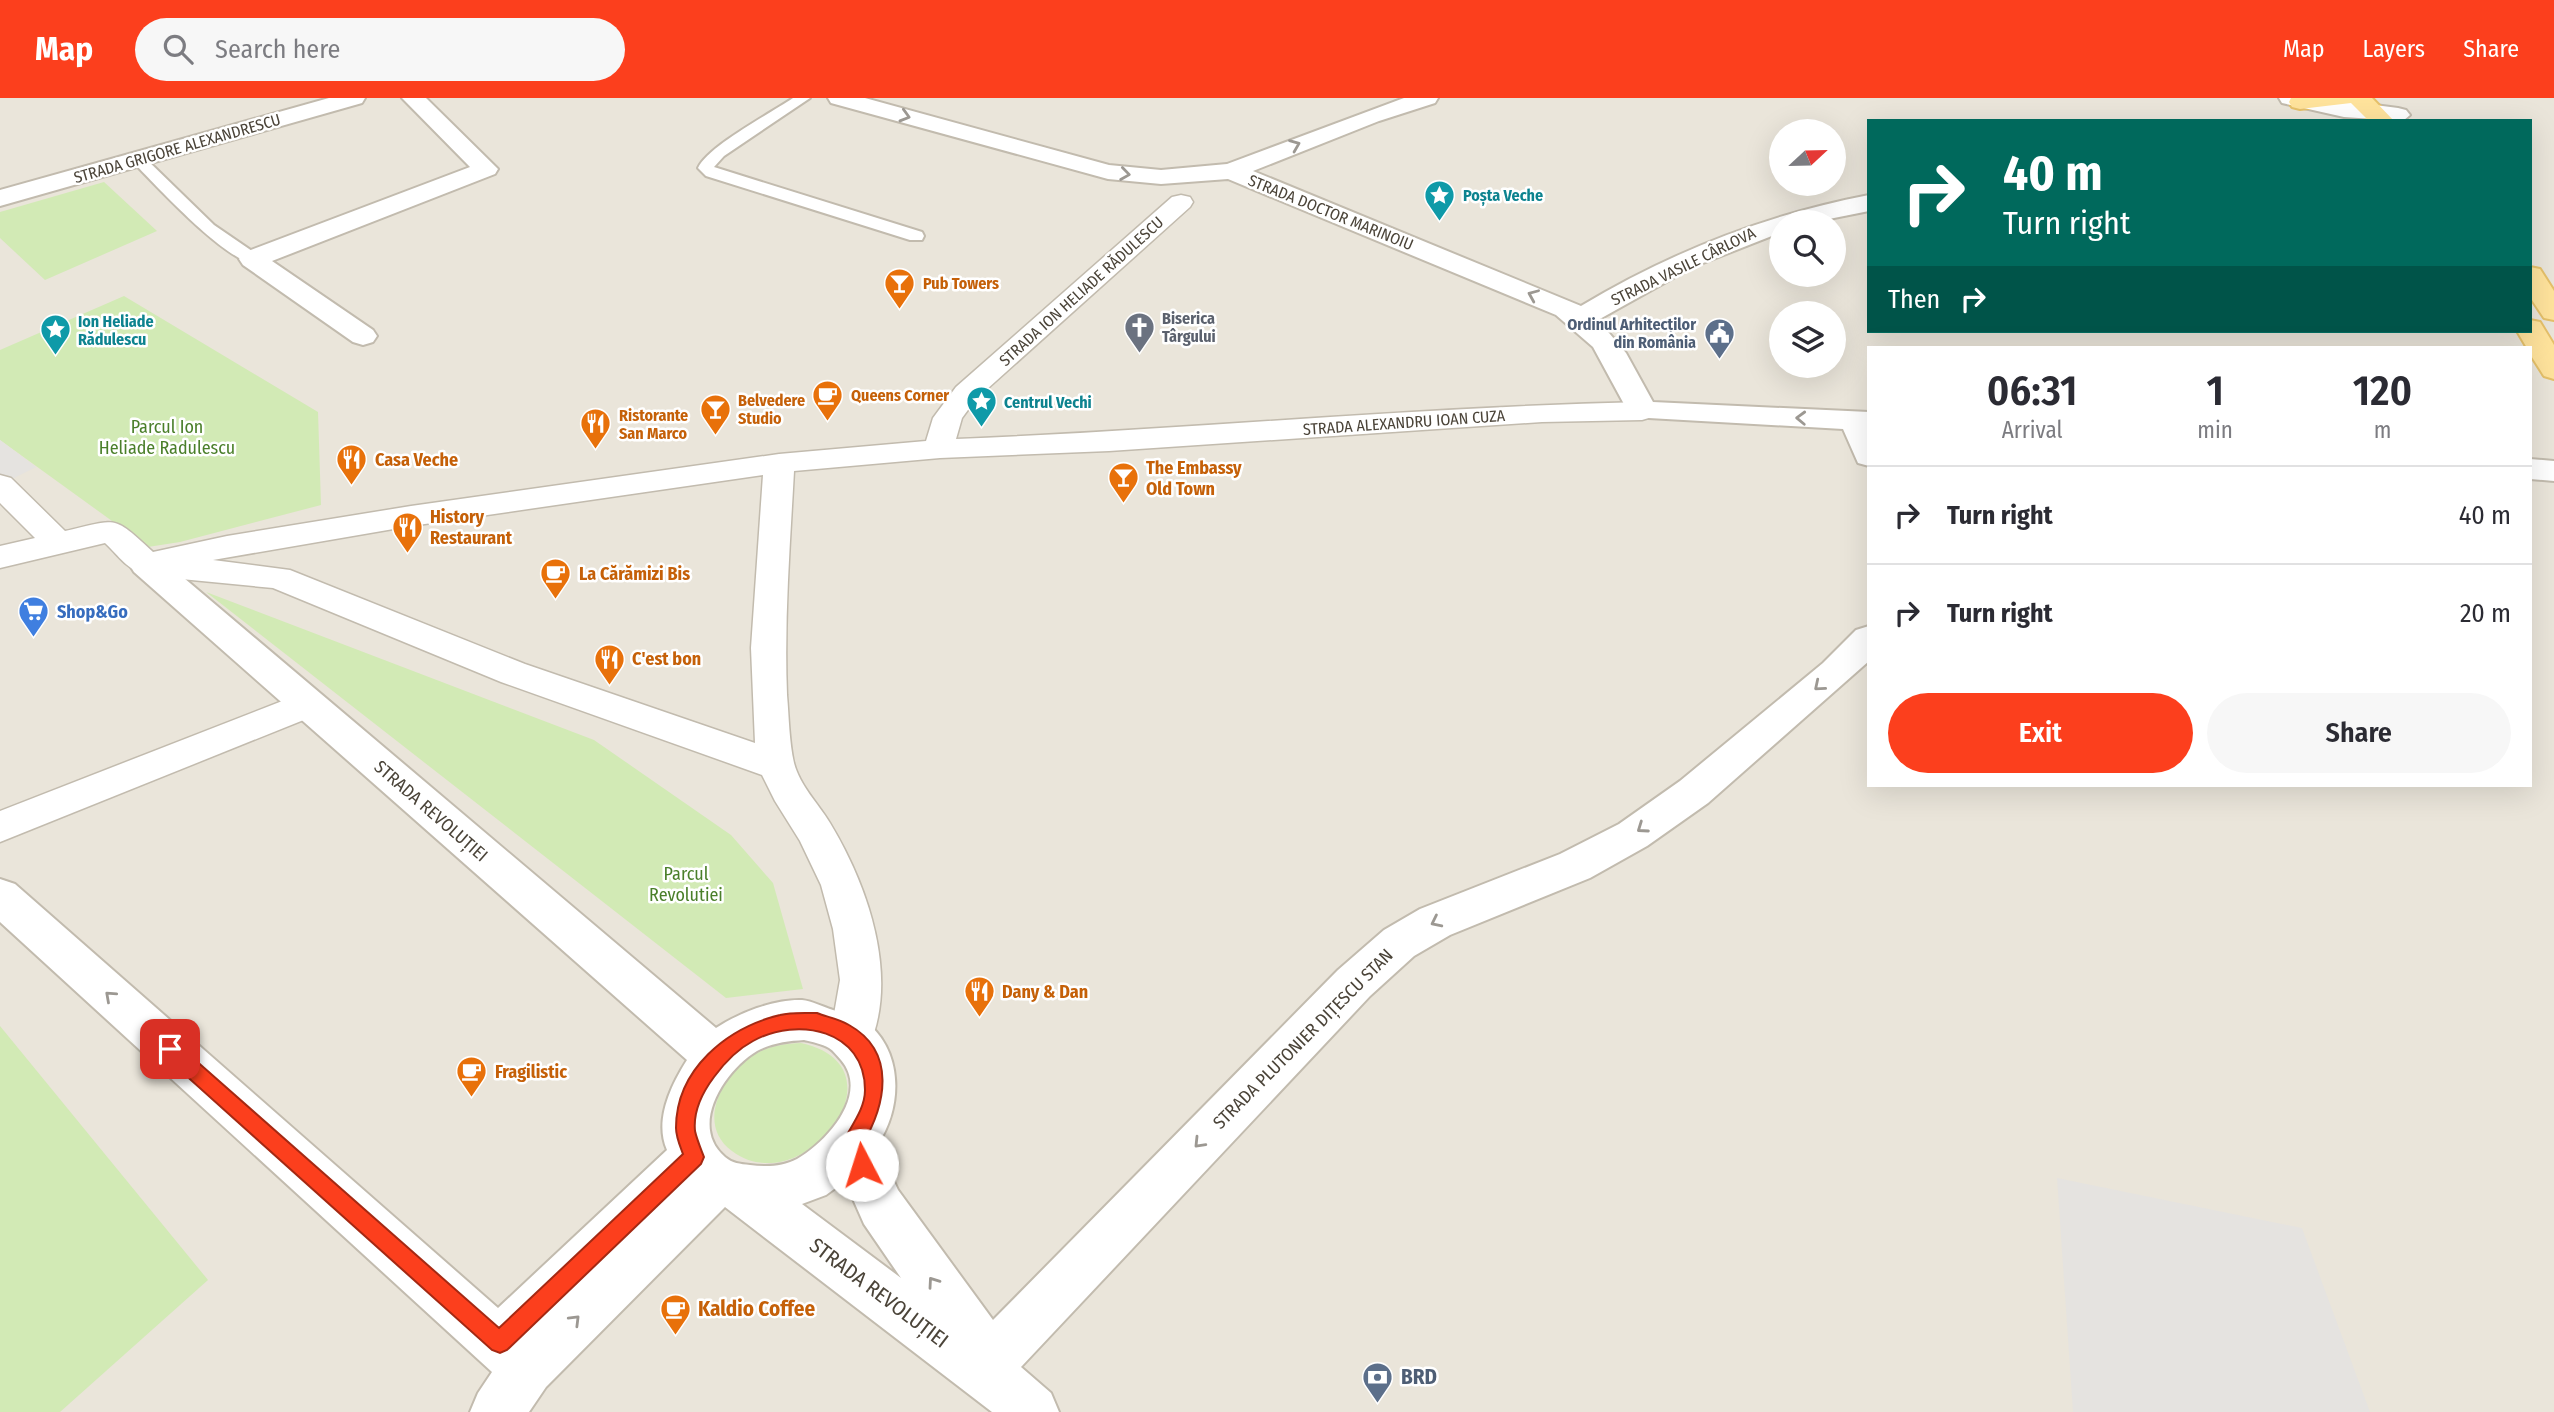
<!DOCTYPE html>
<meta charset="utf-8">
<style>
:root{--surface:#fff;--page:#f7f7f7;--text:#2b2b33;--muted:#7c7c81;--line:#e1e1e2;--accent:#fc3f1d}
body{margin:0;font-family:"Fira Sans Condensed",sans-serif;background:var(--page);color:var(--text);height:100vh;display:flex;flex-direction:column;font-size:26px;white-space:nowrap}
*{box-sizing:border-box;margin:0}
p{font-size:23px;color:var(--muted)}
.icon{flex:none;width:38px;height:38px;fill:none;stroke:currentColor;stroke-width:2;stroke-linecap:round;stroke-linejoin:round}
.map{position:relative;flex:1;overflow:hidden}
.sheet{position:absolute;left:1867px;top:248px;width:665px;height:441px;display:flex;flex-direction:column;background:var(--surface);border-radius:0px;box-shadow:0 7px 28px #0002}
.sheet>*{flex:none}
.top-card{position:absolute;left:1867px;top:21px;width:665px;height:214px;border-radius:0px;box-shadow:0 7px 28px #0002;background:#00695c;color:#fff;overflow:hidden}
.needle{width:46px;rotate:68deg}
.buttons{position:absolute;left:1769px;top:21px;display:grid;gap:14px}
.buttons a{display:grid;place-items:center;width:77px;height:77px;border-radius:50%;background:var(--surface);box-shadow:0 7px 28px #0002;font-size:35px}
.pin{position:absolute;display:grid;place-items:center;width:60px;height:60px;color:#fff;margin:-30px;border-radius:14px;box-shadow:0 4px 10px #0006}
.me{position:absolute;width:77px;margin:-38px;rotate:355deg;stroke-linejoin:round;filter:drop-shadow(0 0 5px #0008)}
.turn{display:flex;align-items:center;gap:24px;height:147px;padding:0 21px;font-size:32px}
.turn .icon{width:91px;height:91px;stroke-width:2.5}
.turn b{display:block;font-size:49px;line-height:60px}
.then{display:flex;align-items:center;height:66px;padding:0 21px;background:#0003;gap:14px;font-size:26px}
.eta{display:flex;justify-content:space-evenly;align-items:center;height:119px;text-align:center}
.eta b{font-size:42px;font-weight:600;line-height:49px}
.cta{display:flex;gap:14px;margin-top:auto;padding:14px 21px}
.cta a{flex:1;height:80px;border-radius:42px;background:var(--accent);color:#fff;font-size:28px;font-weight:600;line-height:80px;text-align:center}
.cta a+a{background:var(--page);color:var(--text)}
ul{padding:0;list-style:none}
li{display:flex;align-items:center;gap:21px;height:98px;padding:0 21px;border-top:2px solid var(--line)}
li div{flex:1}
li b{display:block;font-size:26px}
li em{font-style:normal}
header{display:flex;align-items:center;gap:42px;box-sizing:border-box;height:98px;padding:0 35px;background:var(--accent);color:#fff}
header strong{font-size:33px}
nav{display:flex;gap:38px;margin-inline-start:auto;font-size:24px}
.search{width:490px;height:63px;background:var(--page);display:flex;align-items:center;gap:18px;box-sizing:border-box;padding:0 24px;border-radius:38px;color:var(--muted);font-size:26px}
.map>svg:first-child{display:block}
.residential{fill:#eae5da;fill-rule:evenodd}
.green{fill:#d2eab5}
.parking{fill:#e5e3e0}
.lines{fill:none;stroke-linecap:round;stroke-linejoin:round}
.service-casing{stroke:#c2bbae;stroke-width:4}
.pedestrian-casing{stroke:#c2bbae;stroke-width:3}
.minor-casing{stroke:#c2bbae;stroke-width:4}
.tertiary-casing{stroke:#c2bbae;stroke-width:4}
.primary-casing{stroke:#e6c16a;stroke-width:4}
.service{fill:#fff;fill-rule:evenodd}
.pedestrian{fill:#fff;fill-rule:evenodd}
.minor{fill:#fff;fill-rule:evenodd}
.tertiary{fill:#fff;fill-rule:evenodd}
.primary{fill:#ffe39c;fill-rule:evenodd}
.oneway{stroke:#9c9892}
.route{fill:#fc3f1d;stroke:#a42913;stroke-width:2}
.labels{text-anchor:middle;stroke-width:5;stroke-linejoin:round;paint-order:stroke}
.far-street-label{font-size:16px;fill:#4b4439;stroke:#fff}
.far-culture-label{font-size:16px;font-weight:bold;fill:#0d838f;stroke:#fff;text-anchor:start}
.far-food-label{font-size:16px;font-weight:bold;fill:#c56008;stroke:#fff;text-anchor:start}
.far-worship-label{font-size:16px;font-weight:bold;fill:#5b616d;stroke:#fff;text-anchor:start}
.far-service-label{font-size:16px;font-weight:bold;fill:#4e5e75;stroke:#fff;text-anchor:end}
.park-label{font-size:18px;fill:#4a7f2a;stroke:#fff}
.food-label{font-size:18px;font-weight:bold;fill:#c56008;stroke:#fff;text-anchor:start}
.shop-label{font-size:18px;font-weight:bold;fill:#366cbe;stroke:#fff;text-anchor:start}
.street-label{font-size:18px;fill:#4b4439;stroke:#fff}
.near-street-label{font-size:21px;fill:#4b4439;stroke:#fff}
.near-food-label{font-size:21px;font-weight:bold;fill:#c56008;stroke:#fff;text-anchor:start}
.near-service-label{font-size:21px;font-weight:bold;fill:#4e5e75;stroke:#fff;text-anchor:start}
</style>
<header>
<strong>Map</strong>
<div class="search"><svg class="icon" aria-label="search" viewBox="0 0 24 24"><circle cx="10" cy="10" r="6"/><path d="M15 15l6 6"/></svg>Search here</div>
<nav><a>Map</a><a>Layers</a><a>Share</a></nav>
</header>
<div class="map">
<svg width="2554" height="1314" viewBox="0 0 2554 1314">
<rect width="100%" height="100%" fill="#f6f3ec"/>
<path class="residential" d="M0,0H2554V1314H0ZM1869,23H2530V233H1869ZM1782,33H1834V86H1782ZM1782,124H1834V177H1782ZM1782,215H1834V268H1782ZM1869,250H2530V688H1869Z"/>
<g class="green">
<polygon points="104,84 157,133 45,182 0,140 0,114"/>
<polygon points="124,198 318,314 321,407 180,444 148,449 0,342 0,252"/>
<polygon points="206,494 594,642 731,737 773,785 803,891 726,900"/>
<polygon points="0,928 208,1182 60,1314 0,1314"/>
<path d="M801,945C910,969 802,1106 732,1053C693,1024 726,971 759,954C773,947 786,946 801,945Z"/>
</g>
<g class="parking">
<polygon points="0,342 36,369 0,387"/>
<polygon points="2057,1080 2302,1130 2370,1314 2073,1314"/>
</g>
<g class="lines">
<defs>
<g id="service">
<path d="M793,0H810L724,58L714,69L922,134L924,138L922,142H910L706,78L698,70C708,48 771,15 793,0Z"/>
<path d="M138,56L143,58L214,127L258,157L260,161L258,165C232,171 153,84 133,64L130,61Z"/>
</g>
<g id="pedestrian">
<path d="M1181,97L1190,99L1193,104L1190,109L976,301L962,320L956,341C1185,332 1413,309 1642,304L1652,307L1656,313L1652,319L1642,322L1542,324L1109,353L940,360L794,373C790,447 784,522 787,597C789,619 789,643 794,665C800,688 818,705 830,725C868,788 901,881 867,953L852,958L837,953L830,939L840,882L833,831L821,787L800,743L775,703L762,677L501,584L273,490L181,481L170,478L166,472C131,480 129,468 105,445L0,470V448L35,440L0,405V377L11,380L65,433C118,421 112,416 153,454L227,438L411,408L779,356L926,343L933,320L956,289L1172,99ZM763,377L751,550L755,645L525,566L290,472L213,462L411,428Z"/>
<polygon points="308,593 321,597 326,606 321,615 0,744 0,713"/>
</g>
<g id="minor">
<polygon points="402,0 426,0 498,71 495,76 272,163 373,232 377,238 373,244 363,247 353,244 243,167 239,161 243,155 470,69"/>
<path d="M828,0H865L1109,67L1161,72L1227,66L1404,0H1438L1435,5L1379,23L1253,73L1581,208C1671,154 1765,117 1869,97V113L1814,124H1782V134L1693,169L1598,222L1626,255L1653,304L1869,314V368L1858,365L1843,331L1631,319L1593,249L1556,217L1228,81L1161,86L1108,81L831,5Z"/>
<polygon points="2279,0 2321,0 2398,10 2406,12 2410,17 2403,23 2344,19 2282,5"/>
<polygon points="2530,361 2554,363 2554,383 2530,381"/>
<path d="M146,455L158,458L716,930C739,915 774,901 802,902C812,903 823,909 833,912C842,915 855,917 863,922C904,950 903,1010 877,1047L898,1092L993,1222L1338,872L1384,832L1420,811L1560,756L1619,726L1680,683L1823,565L1856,532L1869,528V563L1708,705L1647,748L1590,780L1450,837L1414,858L1370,898L1021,1269L1051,1295L1059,1314H992L725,1109L546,1289L529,1314H470L478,1295L492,1274L0,824V781L15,786L498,1210L667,1052C654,1023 671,987 687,962L134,474L129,466L134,458ZM804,942C812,944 822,946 829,950C834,953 837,958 841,962C870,996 827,1044 797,1061C782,1069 766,1069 750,1067C740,1066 732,1065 725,1059C688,1028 725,972 757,953C772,945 788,943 804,942ZM845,1083L864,1126L901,1180L802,1106L826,1097Z"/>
</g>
<polygon id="tertiary" points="329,0 365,0 362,5 0,108 0,92"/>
<g id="primary">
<polygon points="2291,0 2372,0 2394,23 2369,23 2351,5 2300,11 2292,9 2289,4"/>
<polygon points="2530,169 2540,171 2554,193 2554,222 2544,220 2530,199"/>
<polygon points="2530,222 2540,224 2554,247 2554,281 2544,278 2530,256 2530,250 2527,250 2517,233 2530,233"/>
</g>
</defs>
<use href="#service" class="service-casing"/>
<use href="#pedestrian" class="pedestrian-casing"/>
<use href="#minor" class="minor-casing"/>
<use href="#tertiary" class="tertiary-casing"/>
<use href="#primary" class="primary-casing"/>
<use href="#service" class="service"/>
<use href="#pedestrian" class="pedestrian"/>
<use href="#minor" class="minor"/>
<use href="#tertiary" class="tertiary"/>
<use href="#primary" class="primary"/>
</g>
<defs><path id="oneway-chevron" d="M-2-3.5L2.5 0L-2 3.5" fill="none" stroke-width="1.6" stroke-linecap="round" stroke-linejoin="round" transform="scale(1.75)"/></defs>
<g class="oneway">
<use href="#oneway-chevron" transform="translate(905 18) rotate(16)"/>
<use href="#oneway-chevron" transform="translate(1295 47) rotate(-22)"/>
<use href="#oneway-chevron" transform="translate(1125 76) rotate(8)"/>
<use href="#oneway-chevron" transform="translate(1533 197) rotate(-157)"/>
<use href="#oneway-chevron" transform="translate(1801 320) rotate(-178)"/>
<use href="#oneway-chevron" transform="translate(1819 588) rotate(140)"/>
<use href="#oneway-chevron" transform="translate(1642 730) rotate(145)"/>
<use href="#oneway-chevron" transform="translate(1436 824) rotate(154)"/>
<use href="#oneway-chevron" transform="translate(110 898) rotate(-138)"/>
<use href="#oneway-chevron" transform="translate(1199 1045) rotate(134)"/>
<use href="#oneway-chevron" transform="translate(933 1184) rotate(-125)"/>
<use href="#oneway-chevron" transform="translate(575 1222) rotate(-45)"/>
</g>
<path class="route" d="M817,915C827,919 839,921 849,927C897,954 886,1007 862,1047L872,1067L869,1074L862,1077L854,1074L842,1046C850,1029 865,1012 865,992C865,932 798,918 753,943C736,952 725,964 714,979C702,995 693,1013 695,1033C697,1042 701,1051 704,1059L701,1066L507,1252L500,1255L492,1252L163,957L160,951L163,945L170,942L176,945L499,1230L683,1056C680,1048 676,1039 676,1030C676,971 727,930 780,917C791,914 805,915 817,915Z"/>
<defs>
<symbol id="sight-pin" viewBox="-11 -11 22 30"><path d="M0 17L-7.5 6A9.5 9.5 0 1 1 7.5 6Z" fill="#0f9aa8" stroke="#fff"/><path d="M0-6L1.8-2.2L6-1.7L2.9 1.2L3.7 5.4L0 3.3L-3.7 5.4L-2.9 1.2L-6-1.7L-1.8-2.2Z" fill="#fff"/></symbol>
<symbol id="bar-pin" viewBox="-11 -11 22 30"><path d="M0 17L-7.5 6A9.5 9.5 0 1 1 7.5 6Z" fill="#e8710a" stroke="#fff"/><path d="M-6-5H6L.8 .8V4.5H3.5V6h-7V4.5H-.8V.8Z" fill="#fff"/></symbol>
<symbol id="church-pin" viewBox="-11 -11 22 30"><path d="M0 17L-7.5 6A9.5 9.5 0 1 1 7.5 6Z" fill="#6b7280" stroke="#fff"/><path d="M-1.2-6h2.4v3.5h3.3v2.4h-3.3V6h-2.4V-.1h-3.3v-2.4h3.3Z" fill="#fff"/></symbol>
<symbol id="civic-pin" viewBox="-11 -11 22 30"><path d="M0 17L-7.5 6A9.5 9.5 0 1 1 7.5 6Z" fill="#5c6f8a" stroke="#fff"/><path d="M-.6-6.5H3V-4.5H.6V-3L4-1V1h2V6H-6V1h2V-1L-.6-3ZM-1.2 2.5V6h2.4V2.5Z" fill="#fff"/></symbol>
<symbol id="cafe-pin" viewBox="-11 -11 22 30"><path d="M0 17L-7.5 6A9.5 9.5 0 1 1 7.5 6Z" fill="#e8710a" stroke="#fff"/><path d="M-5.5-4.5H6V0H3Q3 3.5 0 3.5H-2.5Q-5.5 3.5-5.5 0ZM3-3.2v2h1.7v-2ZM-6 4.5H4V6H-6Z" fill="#fff"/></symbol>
<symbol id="restaurant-pin" viewBox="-11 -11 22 30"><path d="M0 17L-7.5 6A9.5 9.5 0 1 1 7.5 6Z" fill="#e8710a" stroke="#fff"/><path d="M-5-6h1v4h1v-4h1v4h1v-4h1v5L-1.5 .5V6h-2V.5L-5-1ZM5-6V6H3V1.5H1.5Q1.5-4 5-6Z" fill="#fff"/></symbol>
<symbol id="supermarket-pin" viewBox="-11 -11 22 30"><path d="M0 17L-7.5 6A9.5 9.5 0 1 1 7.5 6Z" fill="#3f7fe0" stroke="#fff"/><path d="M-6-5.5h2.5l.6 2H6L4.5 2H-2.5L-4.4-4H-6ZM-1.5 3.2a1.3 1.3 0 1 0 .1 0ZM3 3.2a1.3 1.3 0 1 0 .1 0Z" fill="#fff"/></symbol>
<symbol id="bank-pin" viewBox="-11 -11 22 30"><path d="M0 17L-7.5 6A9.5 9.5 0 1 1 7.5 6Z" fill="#5c6f8a" stroke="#fff"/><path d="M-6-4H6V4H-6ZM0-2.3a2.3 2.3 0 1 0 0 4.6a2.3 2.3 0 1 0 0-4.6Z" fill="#fff"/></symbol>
</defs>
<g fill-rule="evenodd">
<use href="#sight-pin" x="1422" y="80" width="35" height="47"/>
<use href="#bar-pin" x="882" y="168" width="35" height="47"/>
<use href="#church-pin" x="1122" y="212" width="35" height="47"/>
<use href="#sight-pin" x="38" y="214" width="35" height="47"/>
<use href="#civic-pin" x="1702" y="218" width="35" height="47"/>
<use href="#cafe-pin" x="810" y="280" width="35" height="47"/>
<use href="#sight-pin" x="964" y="286" width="35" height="47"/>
<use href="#bar-pin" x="698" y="294" width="35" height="47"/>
<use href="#restaurant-pin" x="578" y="308" width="35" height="47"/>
<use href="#restaurant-pin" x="334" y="344" width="35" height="47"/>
<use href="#bar-pin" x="1106" y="362" width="35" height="47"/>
<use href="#restaurant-pin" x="390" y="412" width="35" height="47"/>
<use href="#cafe-pin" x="538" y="458" width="35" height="47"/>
<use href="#supermarket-pin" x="16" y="496" width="35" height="47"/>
<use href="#restaurant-pin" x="592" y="544" width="35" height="47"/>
<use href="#restaurant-pin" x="962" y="876" width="35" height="47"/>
<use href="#cafe-pin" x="454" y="956" width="35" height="47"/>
<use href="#cafe-pin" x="658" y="1194" width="35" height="47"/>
<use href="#bank-pin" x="1360" y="1262" width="35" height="47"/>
</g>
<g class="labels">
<g class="far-street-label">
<text transform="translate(177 50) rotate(-16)" y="6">STRADA GRIGORE ALEXANDRESCU</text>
<text transform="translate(1331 114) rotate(22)" y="6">STRADA DOCTOR MARINOIU</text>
<text transform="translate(1683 168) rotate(-26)" y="6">STRADA VASILE CÂRLOVA</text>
<text transform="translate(1081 193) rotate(-42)" y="6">STRADA ION HELIADE RĂDULESCU</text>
<text transform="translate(1404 324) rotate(-4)" y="6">STRADA ALEXANDRU IOAN CUZA</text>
</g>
<g class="far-culture-label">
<text x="1463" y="103">Poșta Veche</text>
<text x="78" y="229">Ion Heliade<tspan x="78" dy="18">Rădulescu</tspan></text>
<text x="1004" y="310">Centrul Vechi</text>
</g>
<g class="far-food-label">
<text x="923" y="191">Pub Towers</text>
<text x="851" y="303">Queens Corner</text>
<text x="738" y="308">Belvedere<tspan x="738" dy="18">Studio</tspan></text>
<text x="619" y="323">Ristorante<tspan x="619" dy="18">San Marco</tspan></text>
</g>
<g class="far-worship-label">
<text x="1162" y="226">Biserica<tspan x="1162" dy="18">Târgului</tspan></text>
</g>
<g class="far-service-label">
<text x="1696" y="232">Ordinul Arhitecților<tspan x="1696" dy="18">din România</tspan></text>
</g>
<g class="park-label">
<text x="167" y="335">Parcul Ion<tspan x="167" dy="21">Heliade Radulescu</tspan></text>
<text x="686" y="782">Parcul<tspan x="686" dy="21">Revolutiei</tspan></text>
</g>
<g class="food-label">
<text x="375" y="368">Casa Veche</text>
<text x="1146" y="376">The Embassy<tspan x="1146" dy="21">Old Town</tspan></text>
<text x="430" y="425">History<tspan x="430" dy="21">Restaurant</tspan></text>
<text x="579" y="482">La Cărămizi Bis</text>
<text x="632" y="567">C'est bon</text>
<text x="1002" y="900">Dany &amp; Dan</text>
<text x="495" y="980">Fragilistic</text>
</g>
<g class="shop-label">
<text x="57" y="520">Shop&amp;Go</text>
</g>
<g class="street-label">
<text transform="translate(431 713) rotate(41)" y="6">STRADA REVOLUȚIEI</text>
<text transform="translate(1303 941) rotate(-45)" y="6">STRADA PLUTONIER DIȚESCU STAN</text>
</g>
<g class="near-street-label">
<text transform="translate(879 1195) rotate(37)" y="7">STRADA REVOLUȚIEI</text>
</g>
<g class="near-food-label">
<text x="698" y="1218">Kaldio Coffee</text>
</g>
<g class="near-service-label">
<text x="1401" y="1286">BRD</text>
</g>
</g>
</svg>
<div class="buttons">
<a><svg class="needle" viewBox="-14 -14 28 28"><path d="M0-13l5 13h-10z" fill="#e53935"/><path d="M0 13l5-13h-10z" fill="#7c7c81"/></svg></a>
<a><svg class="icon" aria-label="search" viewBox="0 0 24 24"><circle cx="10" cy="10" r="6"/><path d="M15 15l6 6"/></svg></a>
<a><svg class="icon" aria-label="layers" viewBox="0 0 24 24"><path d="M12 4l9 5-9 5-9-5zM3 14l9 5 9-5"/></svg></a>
</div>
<div class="pin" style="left:170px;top:951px;background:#d93025"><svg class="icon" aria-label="arrive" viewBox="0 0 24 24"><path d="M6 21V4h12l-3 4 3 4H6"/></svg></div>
<svg class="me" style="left:862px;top:1067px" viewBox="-20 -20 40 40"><circle r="19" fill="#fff"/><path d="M0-13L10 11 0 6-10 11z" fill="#fc3f1d"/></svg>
<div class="top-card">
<div class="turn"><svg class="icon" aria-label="right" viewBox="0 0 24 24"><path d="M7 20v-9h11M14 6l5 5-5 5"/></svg><div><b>40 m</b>Turn right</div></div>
<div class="then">Then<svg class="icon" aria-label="right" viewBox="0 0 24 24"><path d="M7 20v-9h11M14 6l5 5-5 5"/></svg></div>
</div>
<section class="sheet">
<div class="eta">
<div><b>06:31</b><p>Arrival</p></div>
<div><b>1</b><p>min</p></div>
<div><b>120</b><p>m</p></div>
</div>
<ul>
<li><svg class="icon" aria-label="right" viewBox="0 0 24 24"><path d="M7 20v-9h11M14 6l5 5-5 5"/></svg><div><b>Turn right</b></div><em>40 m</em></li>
<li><svg class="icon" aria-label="right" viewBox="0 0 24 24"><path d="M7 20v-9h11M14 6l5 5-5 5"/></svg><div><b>Turn right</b></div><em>20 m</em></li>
</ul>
<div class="cta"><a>Exit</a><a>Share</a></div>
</section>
</div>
